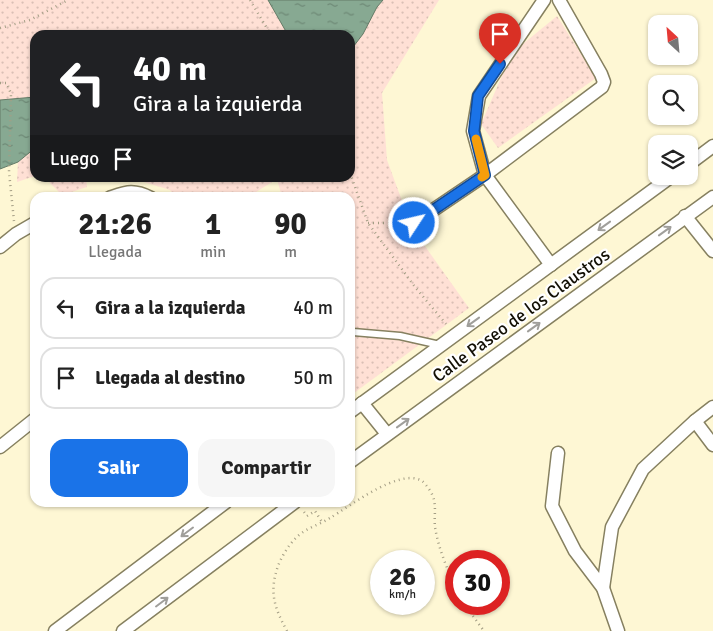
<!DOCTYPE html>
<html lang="es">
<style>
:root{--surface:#fff;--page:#f6f6f6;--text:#222;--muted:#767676;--line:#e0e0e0;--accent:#1a73e8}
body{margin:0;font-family:Signika,sans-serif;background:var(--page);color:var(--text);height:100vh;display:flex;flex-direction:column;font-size:19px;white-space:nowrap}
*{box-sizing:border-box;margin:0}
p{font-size:16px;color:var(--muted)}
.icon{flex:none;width:28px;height:28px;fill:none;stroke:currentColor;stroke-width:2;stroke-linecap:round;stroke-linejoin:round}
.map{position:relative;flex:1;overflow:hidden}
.drawer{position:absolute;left:30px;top:192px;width:325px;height:315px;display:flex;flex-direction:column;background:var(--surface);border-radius:15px;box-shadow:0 1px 4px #0004}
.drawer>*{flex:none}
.banner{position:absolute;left:30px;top:30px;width:325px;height:152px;border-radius:15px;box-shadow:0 1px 4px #0004;background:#202124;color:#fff;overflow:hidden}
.needle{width:32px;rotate:334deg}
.controls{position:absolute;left:648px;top:15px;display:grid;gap:10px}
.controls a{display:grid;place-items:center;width:50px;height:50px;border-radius:10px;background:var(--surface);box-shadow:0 1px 4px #0004;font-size:25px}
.speed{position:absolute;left:370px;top:550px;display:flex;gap:10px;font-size:25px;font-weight:700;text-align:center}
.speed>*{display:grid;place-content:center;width:65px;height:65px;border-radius:50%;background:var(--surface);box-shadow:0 1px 4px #0004;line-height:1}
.speed small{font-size:12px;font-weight:400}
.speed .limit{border:8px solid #d22;background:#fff;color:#111}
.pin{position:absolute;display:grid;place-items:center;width:42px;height:42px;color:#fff;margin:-51px -21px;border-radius:50% 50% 50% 0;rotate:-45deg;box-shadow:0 0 5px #0007}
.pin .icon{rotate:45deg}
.me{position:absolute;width:55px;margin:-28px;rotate:55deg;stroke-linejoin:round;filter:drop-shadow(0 0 4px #0008)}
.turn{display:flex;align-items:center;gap:18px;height:105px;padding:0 20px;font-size:22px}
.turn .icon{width:65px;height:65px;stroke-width:2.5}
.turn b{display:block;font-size:35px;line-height:42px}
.then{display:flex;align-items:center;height:48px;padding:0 20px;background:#0003;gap:10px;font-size:19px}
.eta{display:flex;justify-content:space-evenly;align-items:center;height:85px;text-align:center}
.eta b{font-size:30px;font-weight:800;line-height:35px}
.cta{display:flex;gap:10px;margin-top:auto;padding:10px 20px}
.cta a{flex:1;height:58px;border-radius:15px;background:var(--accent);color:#fff;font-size:20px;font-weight:800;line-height:58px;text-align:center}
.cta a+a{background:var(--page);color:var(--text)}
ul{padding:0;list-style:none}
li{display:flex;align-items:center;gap:15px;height:62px;margin:0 10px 8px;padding:0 10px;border:2px solid var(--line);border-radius:15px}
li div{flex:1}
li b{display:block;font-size:19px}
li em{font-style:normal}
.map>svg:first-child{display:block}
.park{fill:url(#park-dots)}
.water{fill:url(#water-ripples);stroke:#647b67}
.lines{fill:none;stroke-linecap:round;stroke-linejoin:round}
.service-casing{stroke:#868060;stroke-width:9}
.minor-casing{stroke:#868060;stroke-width:15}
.path{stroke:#a49e85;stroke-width:2.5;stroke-dasharray:1 4;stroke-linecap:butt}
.service{stroke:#fff;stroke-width:6}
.minor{stroke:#fff;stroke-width:12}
.oneway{stroke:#a09f9b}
.route-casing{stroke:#114b97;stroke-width:12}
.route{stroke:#1a73e8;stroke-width:9}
.slow{stroke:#f59e0b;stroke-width:9}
.labels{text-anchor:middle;stroke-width:4.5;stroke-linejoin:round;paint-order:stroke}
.street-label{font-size:18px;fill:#120f04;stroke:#fff}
</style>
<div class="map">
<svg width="713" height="631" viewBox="0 0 713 631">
<defs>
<pattern id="park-dots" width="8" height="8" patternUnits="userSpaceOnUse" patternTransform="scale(1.25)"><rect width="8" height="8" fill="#ffe0d5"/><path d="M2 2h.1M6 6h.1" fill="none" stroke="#dabfb5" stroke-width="1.8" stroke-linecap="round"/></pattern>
<pattern id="water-ripples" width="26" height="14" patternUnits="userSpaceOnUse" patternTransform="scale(1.25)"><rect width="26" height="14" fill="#87a992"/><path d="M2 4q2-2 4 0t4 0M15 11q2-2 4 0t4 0" fill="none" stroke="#6d8875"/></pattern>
</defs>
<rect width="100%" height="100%" fill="#fef7d4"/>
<g class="park">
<polygon points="0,0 439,0 382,93 387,160 412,228 469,308 350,396 350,198 282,197 277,179 248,197 176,197 170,190 134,179 134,178 350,178 350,35 35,35 35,97 0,100"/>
<polygon points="557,16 596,78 498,148 481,124 512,53"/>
<polygon points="35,148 35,176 17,182 18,162"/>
<polygon points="45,178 86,178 87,187 62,195"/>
</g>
<g class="water">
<polygon points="268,0 383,0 377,7 363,34 350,51 350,35 288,35"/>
<polygon points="35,97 35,148 18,162 0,169 0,100"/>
</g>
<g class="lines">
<defs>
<polyline id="service" points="353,332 400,336 440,345"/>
<g id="minor">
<polyline points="544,0 479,96 473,131 485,175 551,265"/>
<polyline points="689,164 713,146"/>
<path d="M109,198C127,192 133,189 151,198"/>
<polyline points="685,216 713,251"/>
<polyline points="414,223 485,175 602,87 604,82 601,74 559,0"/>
<polyline points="0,247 16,234 35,223"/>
<polyline points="362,403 387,434"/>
<polyline points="350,412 672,176"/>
<polyline points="695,421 713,445"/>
<polyline points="0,447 35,419"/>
<polyline points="558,453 552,506 575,551 603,588 618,631"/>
<polyline points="350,462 713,197"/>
<polyline points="603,588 612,527 643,469 695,421 713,407"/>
<polyline points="55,631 226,502"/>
<polyline points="123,631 295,502"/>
</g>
</defs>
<use href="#service" class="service-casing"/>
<use href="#minor" class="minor-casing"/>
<g class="path">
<polyline points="250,0 271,35"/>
<polyline points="0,28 30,20 68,0"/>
<polyline points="0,83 7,83 11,94 9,172 14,221"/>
<polyline points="350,173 368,223 415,287 446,324"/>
<polyline points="368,223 402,223"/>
<polyline points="304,512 307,516 315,511 322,522"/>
<polyline points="464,604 484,631"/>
<path d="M287,631C274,607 269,592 278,566C282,556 289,544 297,537C306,528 319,525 330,518C349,507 400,467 422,481C427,485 433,494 434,500C436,509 434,518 435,527C438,547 447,569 456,588"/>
</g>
<use href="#service" class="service"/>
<use href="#minor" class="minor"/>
</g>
<defs><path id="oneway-shaft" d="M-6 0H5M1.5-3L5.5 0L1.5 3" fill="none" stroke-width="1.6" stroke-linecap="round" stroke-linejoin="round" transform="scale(1.25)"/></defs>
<g class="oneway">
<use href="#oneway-shaft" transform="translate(604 226) rotate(144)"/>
<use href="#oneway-shaft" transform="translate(665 231) rotate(-36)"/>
<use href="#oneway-shaft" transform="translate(473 322) rotate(144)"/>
<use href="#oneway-shaft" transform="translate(534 327) rotate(-36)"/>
<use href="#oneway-shaft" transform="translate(403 423) rotate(-36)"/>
<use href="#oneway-shaft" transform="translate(187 532) rotate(143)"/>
<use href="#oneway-shaft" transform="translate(162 602) rotate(-37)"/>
</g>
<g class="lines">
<defs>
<polyline id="route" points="414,223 485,175 474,131 478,96 500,64"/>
</defs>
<use href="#route" class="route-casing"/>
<use href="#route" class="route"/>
<polyline class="slow" points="476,139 485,175 482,177"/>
</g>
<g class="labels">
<g class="street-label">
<text transform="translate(521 315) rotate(-36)" y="6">Calle Paseo de los Claustros</text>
</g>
</g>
</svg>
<div class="controls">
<a><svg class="needle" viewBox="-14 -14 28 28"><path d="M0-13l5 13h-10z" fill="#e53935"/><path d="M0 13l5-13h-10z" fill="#767676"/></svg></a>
<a><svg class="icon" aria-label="search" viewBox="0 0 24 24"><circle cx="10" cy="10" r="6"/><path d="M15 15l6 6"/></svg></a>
<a><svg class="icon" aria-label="layers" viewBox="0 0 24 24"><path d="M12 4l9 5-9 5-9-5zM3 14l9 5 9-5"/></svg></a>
</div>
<div class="speed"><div>26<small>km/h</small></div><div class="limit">30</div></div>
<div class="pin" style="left:500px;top:64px;background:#d93025"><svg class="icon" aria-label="arrive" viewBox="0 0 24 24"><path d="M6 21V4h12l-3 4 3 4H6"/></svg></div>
<svg class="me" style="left:414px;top:223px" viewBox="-20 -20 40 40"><circle r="17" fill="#1a73e8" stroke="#fff" stroke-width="3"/><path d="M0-11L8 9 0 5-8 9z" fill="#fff"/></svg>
<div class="banner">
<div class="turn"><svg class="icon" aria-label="left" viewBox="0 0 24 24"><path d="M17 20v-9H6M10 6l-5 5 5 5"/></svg><div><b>40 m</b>Gira a la izquierda</div></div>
<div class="then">Luego<svg class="icon" aria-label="arrive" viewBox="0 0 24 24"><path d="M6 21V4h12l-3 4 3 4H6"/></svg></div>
</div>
<section class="drawer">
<div class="eta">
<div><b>21:26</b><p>Llegada</p></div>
<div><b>1</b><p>min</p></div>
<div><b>90</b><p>m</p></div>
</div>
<ul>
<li><svg class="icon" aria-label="left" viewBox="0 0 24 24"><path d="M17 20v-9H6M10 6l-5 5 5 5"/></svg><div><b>Gira a la izquierda</b></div><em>40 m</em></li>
<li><svg class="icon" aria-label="arrive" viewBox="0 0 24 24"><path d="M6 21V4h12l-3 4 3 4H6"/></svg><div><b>Llegada al destino</b></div><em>50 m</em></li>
</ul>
<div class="cta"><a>Salir</a><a>Compartir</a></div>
</section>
</div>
